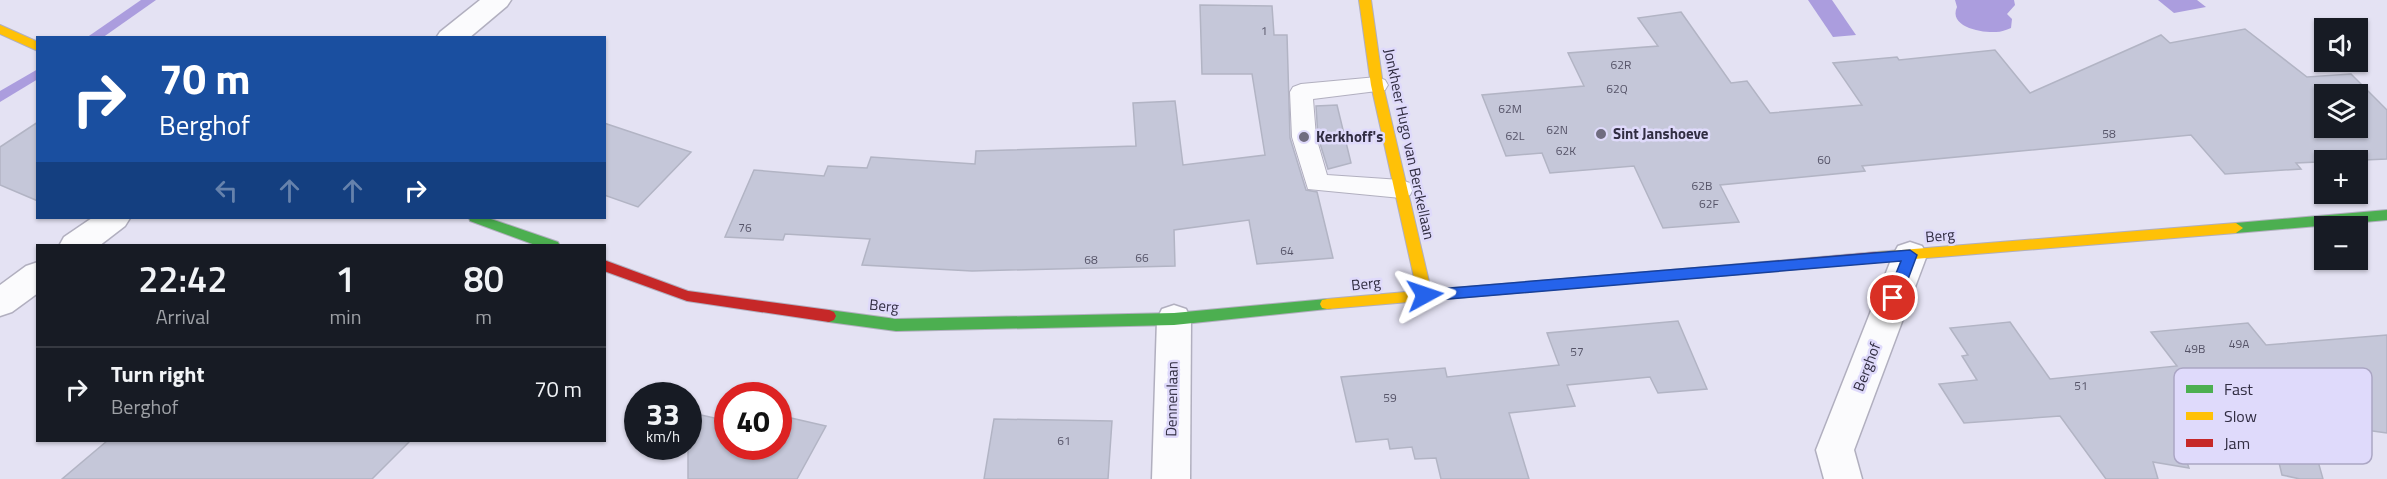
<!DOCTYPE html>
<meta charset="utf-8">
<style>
:root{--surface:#171b24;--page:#20242c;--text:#f1f3f6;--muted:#9ea1a6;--line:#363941}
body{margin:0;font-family:"Titillium Web",sans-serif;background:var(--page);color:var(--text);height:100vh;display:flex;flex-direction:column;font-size:22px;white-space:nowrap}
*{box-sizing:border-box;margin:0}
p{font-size:20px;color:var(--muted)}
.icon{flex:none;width:33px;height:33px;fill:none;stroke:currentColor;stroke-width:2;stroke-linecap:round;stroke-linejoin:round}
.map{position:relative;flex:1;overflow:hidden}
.panel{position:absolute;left:36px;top:244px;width:570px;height:198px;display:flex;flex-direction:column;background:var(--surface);border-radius:0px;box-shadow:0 2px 4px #0004}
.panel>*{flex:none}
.banner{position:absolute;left:36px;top:36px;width:570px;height:183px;border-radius:0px;box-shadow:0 2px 4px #0004;background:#1a4fa0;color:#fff;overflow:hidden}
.fabs{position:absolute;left:2314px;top:18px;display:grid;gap:12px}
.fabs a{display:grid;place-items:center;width:54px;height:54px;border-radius:0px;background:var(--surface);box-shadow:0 2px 4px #0004;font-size:30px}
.speed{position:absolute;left:624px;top:382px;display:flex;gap:12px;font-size:30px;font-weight:700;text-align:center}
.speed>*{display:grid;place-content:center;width:78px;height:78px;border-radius:50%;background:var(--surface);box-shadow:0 2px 4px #0004;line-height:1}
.speed small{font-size:15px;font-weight:400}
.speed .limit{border:9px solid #d22;background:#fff;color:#111}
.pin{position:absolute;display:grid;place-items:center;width:51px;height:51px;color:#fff;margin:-26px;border:3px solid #fff;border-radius:50%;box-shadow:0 2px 6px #0007}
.me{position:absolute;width:66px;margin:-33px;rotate:85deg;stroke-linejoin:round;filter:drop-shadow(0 0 4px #0008)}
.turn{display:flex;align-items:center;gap:21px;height:126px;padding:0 24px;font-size:27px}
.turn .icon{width:78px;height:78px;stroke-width:2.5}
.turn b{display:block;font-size:42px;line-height:51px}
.lanes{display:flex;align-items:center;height:57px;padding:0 24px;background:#0003;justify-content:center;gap:30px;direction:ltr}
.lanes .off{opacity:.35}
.eta{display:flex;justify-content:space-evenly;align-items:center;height:102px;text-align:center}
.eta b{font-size:36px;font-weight:600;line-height:42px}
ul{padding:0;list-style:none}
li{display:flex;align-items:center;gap:18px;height:84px;padding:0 24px;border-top:2px solid var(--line)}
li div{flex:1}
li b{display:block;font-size:22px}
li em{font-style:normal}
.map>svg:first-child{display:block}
.water{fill:#ab9dde}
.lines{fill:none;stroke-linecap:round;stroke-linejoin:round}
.stream{fill:#ab9dde;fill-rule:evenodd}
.building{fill:#c5c7d9;stroke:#b2b4c4;stroke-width:1.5;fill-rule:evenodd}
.lane-casing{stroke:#b1afbf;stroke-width:2}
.street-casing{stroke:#b1afbf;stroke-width:3}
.fast-casing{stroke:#b1afbf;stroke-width:2}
.slow-casing{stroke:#b1afbf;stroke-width:2}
.jam-casing{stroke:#b1afbf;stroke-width:2}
.lane{fill:#fbfbfd;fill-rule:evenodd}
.street{fill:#fbfbfd;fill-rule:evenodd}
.fast{fill:#4caf50;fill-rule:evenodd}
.slow{fill:#ffc107;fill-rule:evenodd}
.jam{fill:#c62828;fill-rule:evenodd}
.route{fill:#2563eb;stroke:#184099;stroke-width:1.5}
.poi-dot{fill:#706c80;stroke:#dfdafb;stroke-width:2}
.labels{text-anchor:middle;stroke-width:5;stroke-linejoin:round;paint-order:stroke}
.number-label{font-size:12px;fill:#565468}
.poi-label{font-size:15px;font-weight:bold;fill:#312d42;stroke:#dfdafb;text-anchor:start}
.street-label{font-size:15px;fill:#312d42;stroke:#dfdafb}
.key{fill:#dfdafb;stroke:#aba6c4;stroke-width:1.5}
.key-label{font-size:16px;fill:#312d42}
</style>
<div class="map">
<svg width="2387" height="479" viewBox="0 0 2387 479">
<rect width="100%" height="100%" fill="#e4e2f3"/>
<g class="water">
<polygon points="1808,0 1832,0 1856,35 1833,37"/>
<path d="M1955,0H2014L2015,5L2007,14L2012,19L2011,28C2006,30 2001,32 1996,32C1982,33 1948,27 1957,7Z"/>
<polygon points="2158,0 2197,0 2206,7 2174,13"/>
</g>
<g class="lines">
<g class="stream">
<polygon points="141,0 156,0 102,38 86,38"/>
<polygon points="38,69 38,79 0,102 0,91"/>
</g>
</g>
<g class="building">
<polygon points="1200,5 1272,6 1274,35 1287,35 1290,138 1306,190 1317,192 1333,258 1257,264 1249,220 1174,230 1175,266 972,271 862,265 870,239 785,234 783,240 725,237 754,170 824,176 828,166 867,168 871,157 975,164 976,151 1136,146 1133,103 1175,101 1183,165 1265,155 1252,74 1202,74"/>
<path d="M1681,12L1731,83L1747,81L1770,113L1862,105L1833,63L1897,57L1899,60L1995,50L2030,93L2161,35L2170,43L2245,29L2307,77L2351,74L2387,110V159L2296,163L2301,169L2225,174L2191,135L1862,166L1865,171L1720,185L1739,222L1663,228L1634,166L1550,173L1542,153L1506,156L1482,95L1584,86L1568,53L1658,46L1638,18ZM2325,94H2358V128H2325Z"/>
<polygon points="1337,105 1351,163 1328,169 1318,137 1316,106"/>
<polygon points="38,122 38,201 0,185 0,147"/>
<polygon points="604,123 691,152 638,207 604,195"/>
<polygon points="1678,321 1707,389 1658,393 1650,377 1567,385 1575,406 1509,413 1529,479 1441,479 1436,458 1415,459 1412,447 1390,449 1388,439 1356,442 1341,377 1445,368 1447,377 1559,365 1547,333"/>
<polygon points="2010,322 2050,379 2177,366 2151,332 2248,323 2266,345 2387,335 2387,433 2307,422 2323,479 2300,479 2282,475 2276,450 2178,437 2189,468 2153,462 2158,479 2106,479 2060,416 1964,423 1939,384 1977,380 1962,356 1968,355 1950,328"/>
<polygon points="688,412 723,420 728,413 728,447 778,447 778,415 826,426 797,479 688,479"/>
<polygon points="994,419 1112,421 1108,479 984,479"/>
<polygon points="107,441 410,441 372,479 62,479"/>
</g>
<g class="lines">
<defs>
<polygon id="lane" points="1377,77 1385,80 1388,85 1385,90 1313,99 1316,137 1327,175 1401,180 1410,183 1413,189 1410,195 1401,198 1308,189 1292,137 1290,92 1293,87 1301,84"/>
<g id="street">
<polygon points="480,0 511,0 507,6 469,38 436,38 440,32"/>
<polygon points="92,218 130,218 125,226 99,246 59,246 64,237"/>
<polygon points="1910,242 1922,246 1927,255 1854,450 1862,479 1824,479 1816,450 1893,255 1898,246"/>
<polygon points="38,262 38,293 12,312 0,316 0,285 26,266"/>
<polygon points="1174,305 1186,309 1191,319 1190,479 1152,479 1157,319 1162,309"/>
</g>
<g id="fast">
<polygon points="2387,210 2387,220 2236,233 2229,228 2236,223"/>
<polygon points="469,218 488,218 558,242 560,246 538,246 470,221"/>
<polygon points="1327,299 1332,300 1334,304 1332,308 1327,309 1174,325 896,331 829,322 824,320 822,316 824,312 829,310 896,319 1174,313"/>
</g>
<g id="slow">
<polygon points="1359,0 1371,0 1383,85 1431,290 1695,268 1700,269 1702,273 1700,277 1327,309 1322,308 1320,304 1322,300 1327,299 1417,291 1371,85"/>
<polygon points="0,25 38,42 38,51 0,34"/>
<polygon points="2236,223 2243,228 2236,233 1877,262 1872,261 1870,257 1872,253 1877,252"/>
</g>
<g id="jam">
<polygon points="1877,252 1882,253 1884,257 1882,261 1877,262 1695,278 1690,277 1688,273 1690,269 1695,268"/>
<polygon points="604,260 688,291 829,310 834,312 836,316 834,320 829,322 687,301 604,271"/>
</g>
</defs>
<use href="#lane" class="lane-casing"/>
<use href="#street" class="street-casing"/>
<use href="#fast" class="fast-casing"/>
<use href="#slow" class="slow-casing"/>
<use href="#jam" class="jam-casing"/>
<use href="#lane" class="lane"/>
<use href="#street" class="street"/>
<use href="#fast" class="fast"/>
<use href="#slow" class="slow"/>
<use href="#jam" class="jam"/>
</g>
<polygon class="route" points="1910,250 1917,255 1901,298 1893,304 1886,298 1901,261 1425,301 1418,295 1425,290"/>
<g class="poi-dot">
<circle cx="1601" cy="134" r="6"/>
<circle cx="1304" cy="137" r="6"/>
</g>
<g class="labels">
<g class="number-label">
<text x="1264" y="35">1</text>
<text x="1621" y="69">62R</text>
<text x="1617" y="93">62Q</text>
<text x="1510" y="113">62M</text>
<text x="1557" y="134">62N</text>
<text x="2109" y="138">58</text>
<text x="1515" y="140">62L</text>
<text x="1566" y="155">62K</text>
<text x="1824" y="164">60</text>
<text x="1702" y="190">62B</text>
<text x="1709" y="208">62F</text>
<text x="745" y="232">76</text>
<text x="1287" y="255">64</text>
<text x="1142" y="262">66</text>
<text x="1091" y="264">68</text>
<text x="2239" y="348">49A</text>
<text x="2195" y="353">49B</text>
<text x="1577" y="356">57</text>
<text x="2081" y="390">51</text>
<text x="1390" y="402">59</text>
<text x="1064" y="445">61</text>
</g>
<g class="poi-label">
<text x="1613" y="139">Sint Janshoeve</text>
<text x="1316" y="142">Kerkhoff's</text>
</g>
<g class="street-label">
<text transform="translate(1409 144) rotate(78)" y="5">Jonkheer Hugo van Berckellaan</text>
<text transform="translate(1940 236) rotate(-5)" y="5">Berg</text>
<text transform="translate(1366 284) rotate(-6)" y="5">Berg</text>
<text transform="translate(884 306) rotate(6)" y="5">Berg</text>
<text transform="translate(1867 367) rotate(-69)" y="5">Berghof</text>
<text transform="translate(1172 399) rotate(-89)" y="5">Dennenlaan</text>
</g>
</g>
<rect x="2174" y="368" width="198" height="96" rx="9" class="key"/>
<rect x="2186" y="385" width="27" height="8" fill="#4caf50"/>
<rect x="2186" y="412" width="27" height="8" fill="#ffc107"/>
<rect x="2186" y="439" width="27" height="8" fill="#c62828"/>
<g class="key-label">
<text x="2224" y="395">Fast</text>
<text x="2224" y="422">Slow</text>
<text x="2224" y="449">Jam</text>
</g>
</svg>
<div class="fabs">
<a><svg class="icon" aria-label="sound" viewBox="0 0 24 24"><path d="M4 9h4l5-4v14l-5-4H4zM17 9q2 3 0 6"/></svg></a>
<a><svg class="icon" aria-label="layers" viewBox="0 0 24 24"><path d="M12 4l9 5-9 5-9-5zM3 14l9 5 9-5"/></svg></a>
<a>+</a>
<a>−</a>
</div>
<div class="speed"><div>33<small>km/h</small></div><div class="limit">40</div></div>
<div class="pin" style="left:1893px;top:298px;background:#d93025"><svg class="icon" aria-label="arrive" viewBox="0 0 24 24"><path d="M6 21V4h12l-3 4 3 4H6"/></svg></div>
<svg class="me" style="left:1425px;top:295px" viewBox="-20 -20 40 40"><path d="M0-17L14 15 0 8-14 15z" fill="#2563eb" stroke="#fff" stroke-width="4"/></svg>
<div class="banner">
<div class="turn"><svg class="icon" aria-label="right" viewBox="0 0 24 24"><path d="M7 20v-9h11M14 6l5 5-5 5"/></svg><div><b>70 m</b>Berghof</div></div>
<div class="lanes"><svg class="icon off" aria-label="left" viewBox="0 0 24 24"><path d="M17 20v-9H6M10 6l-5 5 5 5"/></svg><svg class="icon off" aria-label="ahead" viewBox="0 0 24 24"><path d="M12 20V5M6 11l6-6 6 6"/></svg><svg class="icon off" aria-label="ahead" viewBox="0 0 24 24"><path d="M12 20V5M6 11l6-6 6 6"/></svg><svg class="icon" aria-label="right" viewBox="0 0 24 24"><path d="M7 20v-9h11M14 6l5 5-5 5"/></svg></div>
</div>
<section class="panel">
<div class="eta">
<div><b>22:42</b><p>Arrival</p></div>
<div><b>1</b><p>min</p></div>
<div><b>80</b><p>m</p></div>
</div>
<ul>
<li><svg class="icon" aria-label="right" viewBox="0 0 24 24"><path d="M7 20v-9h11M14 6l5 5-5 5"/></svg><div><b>Turn right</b><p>Berghof</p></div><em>70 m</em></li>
</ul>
</section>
</div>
